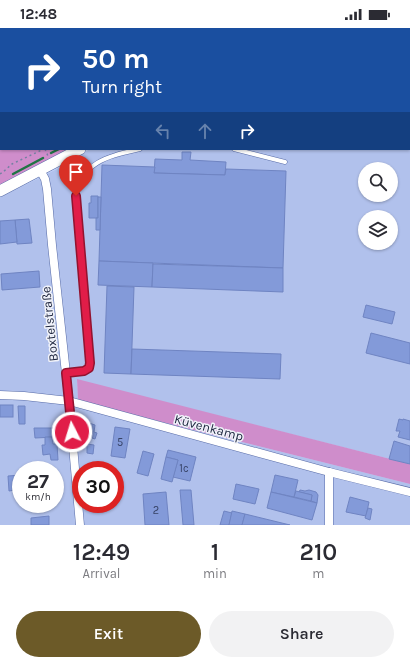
<!DOCTYPE html>
<meta charset="utf-8">
<style>
:root{--surface:#fff;--page:#f2f2f3;--text:#2b2b33;--muted:#7c7c81;--accent:#6c5a28}
body{margin:0;font-family:Karla,sans-serif;background:var(--page);color:var(--text);height:100vh;display:flex;flex-direction:column;font-size:15px;white-space:nowrap}
*{box-sizing:border-box;margin:0}
p{font-size:13px;color:var(--muted)}
.icon{flex:none;width:22px;height:22px;fill:none;stroke:currentColor;stroke-width:2;stroke-linecap:round;stroke-linejoin:round}
.map{position:relative;height:497px;overflow:hidden}
.side{display:flex;flex-direction:column;background:var(--surface);flex:1}
.side>*{flex:none}
.top-card{position:absolute;left:0px;top:0px;width:410px;height:122px;box-shadow:0 1px 3px #0004;background:#1a4fa0;color:#fff;overflow:hidden}
.tools{position:absolute;left:358px;top:134px;display:grid;gap:8px}
.tools a{display:grid;place-items:center;width:40px;height:40px;border-radius:50%;background:var(--surface);box-shadow:0 1px 3px #0004;font-size:20px}
.speed{position:absolute;left:12px;top:433px;display:flex;gap:8px;font-size:20px;font-weight:700;text-align:center}
.speed>*{display:grid;place-content:center;width:52px;height:52px;border-radius:50%;background:var(--surface);box-shadow:0 1px 3px #0004;line-height:1}
.speed small{font-size:10px;font-weight:400}
.speed .limit{border:6px solid #d22;background:#fff;color:#111}
.pin{position:absolute;display:grid;place-items:center;width:34px;height:34px;color:#fff;margin:-41px -17px;border-radius:50% 50% 50% 0;rotate:-45deg;box-shadow:0 0 4px #0007}
.pin .icon{rotate:45deg}
.me{position:absolute;width:44px;margin:-22px;rotate:355deg;stroke-linejoin:round;filter:drop-shadow(0 0 3px #0008)}
.turn{display:flex;align-items:center;gap:14px;height:84px;padding:0 16px;font-size:18px}
.turn .icon{width:52px;height:52px;stroke-width:2.5}
.turn b{display:block;font-size:28px;line-height:34px}
.lanes{display:flex;align-items:center;height:38px;padding:0 16px;background:#0003;justify-content:center;gap:20px;direction:ltr}
.lanes .off{opacity:.35}
.eta{display:flex;justify-content:space-evenly;align-items:center;height:68px;text-align:center}
.eta b{font-size:24px;font-weight:600;line-height:28px}
.cta{display:flex;gap:8px;margin-top:auto;padding:8px 16px}
.cta a{flex:1;height:46px;border-radius:24px;background:var(--accent);color:#fff;font-size:16px;font-weight:600;line-height:46px;text-align:center}
.cta a+a{background:var(--page);color:var(--text)}
.status{display:flex;justify-content:space-between;align-items:center;height:28px;padding:0 20px;background:var(--surface);direction:ltr}
.status svg{height:11px;fill:currentColor}
.map>svg:first-child{display:block}
.built{fill:#b1c1ec;fill-rule:evenodd}
.green{fill:#cf8dcb}
.lines{fill:none;stroke-linecap:round;stroke-linejoin:round}
.stream{stroke:#207444;stroke-width:2.5}
.building{fill:#839ad9;stroke:#6f84c2}
.service-casing{stroke:#576ba7;stroke-width:5}
.minor-casing{stroke:#576ba7;stroke-width:9}
.secondary-casing{stroke:#576ba7;stroke-width:12}
.path{stroke:#7581a2;stroke-width:1.5;stroke-dasharray:2 3;stroke-linecap:butt}
.service{stroke:#fff;stroke-width:4}
.minor{stroke:#fff;stroke-width:8}
.secondary{stroke:#fff;stroke-width:11}
.route-casing{stroke:#92132f;stroke-width:10}
.route{stroke:#e11d48;stroke-width:7}
.labels{text-anchor:middle;stroke-width:3;stroke-linejoin:round;paint-order:stroke}
.number-label{font-size:11px;fill:#364265}
.street-label{font-size:13px;fill:#1d253e;stroke:#f1f3fa}
</style>
<div class="status"><b>12:48</b><svg viewBox="0 0 49 12"><path d="M0 12V9h3v3zM5 12V6h3v6zM10 12V3h3v9zM15 12V0h3v12zM26 1h20v11H26zM47 4h2v5h-2z"/></svg></div>
<div class="map">
<svg width="410" height="497" viewBox="0 0 410 497">
<rect width="100%" height="100%" fill="#c3d2fa"/>
<path class="built" d="M410,13V436L77,352L78,373L410,456V497H0V169L27,156L61,139L90,121H409V14ZM365,141H391V167H365ZM365,189H391V215H365ZM21,442H55V476H21ZM81,442H115V476H81Z"/>
<g class="green">
<polygon points="0,0 272,0 273,1 1,1 1,121 69,121 11,152 0,157"/>
<polygon points="77,351 410,436 410,456 78,373"/>
</g>
<g class="lines">
<g class="stream">
<polyline points="51,125 59,121"/>
<polyline points="13,146 43,130"/>
</g>
</g>
<g class="building">
<polygon points="182,124 191,124 190,132 226,134 225,147 154,145 155,131 182,132"/>
<polygon points="102,137 155,139 154,145 225,147 226,141 286,143 283,240 99,233"/>
<polygon points="91,168 98,168 98,190 89,190 89,175 91,175"/>
<polygon points="98,169 101,169 100,202 96,202 96,190 98,190"/>
<polygon points="29,191 32,215 17,216 15,192"/>
<polygon points="15,192 17,214 0,216 0,193"/>
<polygon points="99,233 153,235 152,259 98,257"/>
<polygon points="153,236 283,240 283,264 152,259"/>
<polygon points="39,243 40,259 2,262 1,246"/>
<polygon points="107,258 134,259 131,346 104,345"/>
<polygon points="366,277 395,284 392,296 363,289"/>
<polygon points="371,305 410,315 410,336 366,325"/>
<polygon points="132,321 281,326 280,351 131,346"/>
<rect x="0" y="377" width="13" height="12"/>
<polygon points="18,378 25,378 25,396 19,396"/>
<polygon points="399,391 403,392 403,391 410,393 410,412 398,409 400,403 396,403"/>
<polygon points="86,394 95,397 94,404 97,405 95,411 92,410 92,407 83,405"/>
<polygon points="115,399 130,401 125,430 111,428"/>
<polygon points="34,400 54,400 55,409 35,410"/>
<polygon points="45,409 52,409 53,416 57,416 58,432 51,432 50,426 43,427 42,417 45,417"/>
<polygon points="394,413 410,418 410,436 389,431"/>
<polygon points="87,416 94,417 93,426 87,425"/>
<polygon points="168,422 196,429 190,453 173,449 178,432 166,429"/>
<polygon points="143,423 154,426 148,448 137,445"/>
<polygon points="166,429 178,432 172,454 161,451"/>
<polygon points="21,447 21,461 9,463 8,448"/>
<polygon points="275,447 298,452 294,469 271,464"/>
<polygon points="236,456 259,461 255,476 233,471"/>
<polygon points="180,462 191,462 194,497 183,497"/>
<polygon points="300,462 305,463 309,462 316,464 318,467 317,475 311,473 312,467 299,464"/>
<polygon points="296,463 312,467 311,473 294,469"/>
<polygon points="166,464 169,497 145,497 143,466"/>
<polygon points="271,464 317,475 312,492 267,480"/>
<polygon points="350,469 369,474 366,488 346,484"/>
<polygon points="368,480 372,481 370,492 365,490"/>
<polygon points="224,483 232,485 229,497 220,497"/>
<polygon points="232,483 245,486 242,497 229,497"/>
<polygon points="245,486 290,497 242,497"/>
<polygon points="49,488 49,497 31,497 31,490"/>
</g>
<g class="lines">
<defs>
<g id="service">
<polyline points="234,121 285,134"/>
<path d="M66,345L87,341L90,338V335L76,168C83,132 110,128 140,121"/>
</g>
<g id="minor">
<polyline points="275,0 276,1"/>
<polyline points="40,142 45,151 47,161 52,217 69,373 80,497"/>
<polyline points="0,367 24,368 69,373 329,444 410,464"/>
<polyline points="329,444 329,497"/>
</g>
<g id="secondary">
<polyline points="302,1 304,0"/>
<polyline points="0,163 80,121"/>
</g>
</defs>
<use href="#service" class="service-casing"/>
<use href="#minor" class="minor-casing"/>
<use href="#secondary" class="secondary-casing"/>
<g class="path">
<polyline points="286,1 288,0"/>
<polyline points="45,121 48,128"/>
<polyline points="0,146 3,144 12,136 44,121"/>
</g>
<use href="#service" class="service"/>
<use href="#minor" class="minor"/>
<use href="#secondary" class="secondary"/>
</g>
<g class="lines">
<defs>
<polyline id="route" points="72,404 66,345 84,343 89,340 90,335 76,168"/>
</defs>
<use href="#route" class="route-casing"/>
<use href="#route" class="route"/>
</g>
<g class="labels">
<g class="number-label">
<text x="120" y="418">5</text>
<text x="184" y="444">1c</text>
<text x="156" y="486">2</text>
</g>
<g class="street-label">
<text transform="translate(49 296) rotate(-96)" y="5">Boxtelstraße</text>
<text transform="translate(209 399) rotate(15)" y="5">Küvenkamp</text>
</g>
</g>
</svg>
<div class="tools">
<a><svg class="icon" aria-label="search" viewBox="0 0 24 24"><circle cx="10" cy="10" r="6"/><path d="M15 15l6 6"/></svg></a>
<a><svg class="icon" aria-label="layers" viewBox="0 0 24 24"><path d="M12 4l9 5-9 5-9-5zM3 14l9 5 9-5"/></svg></a>
</div>
<div class="speed"><div>27<small>km/h</small></div><div class="limit">30</div></div>
<div class="pin" style="left:76px;top:168px;background:#d93025"><svg class="icon" aria-label="arrive" viewBox="0 0 24 24"><path d="M6 21V4h12l-3 4 3 4H6"/></svg></div>
<svg class="me" style="left:72px;top:404px" viewBox="-20 -20 40 40"><circle r="17" fill="#e11d48" stroke="#fff" stroke-width="3"/><path d="M0-11L8 9 0 5-8 9z" fill="#fff"/></svg>
<div class="top-card">
<div class="turn"><svg class="icon" aria-label="right" viewBox="0 0 24 24"><path d="M7 20v-9h11M14 6l5 5-5 5"/></svg><div><b>50 m</b>Turn right</div></div>
<div class="lanes"><svg class="icon off" aria-label="left" viewBox="0 0 24 24"><path d="M17 20v-9H6M10 6l-5 5 5 5"/></svg><svg class="icon off" aria-label="ahead" viewBox="0 0 24 24"><path d="M12 20V5M6 11l6-6 6 6"/></svg><svg class="icon" aria-label="right" viewBox="0 0 24 24"><path d="M7 20v-9h11M14 6l5 5-5 5"/></svg></div>
</div>
</div>
<section class="side">
<div class="eta">
<div><b>12:49</b><p>Arrival</p></div>
<div><b>1</b><p>min</p></div>
<div><b>210</b><p>m</p></div>
</div>
<div class="cta"><a>Exit</a><a>Share</a></div>
</section>
